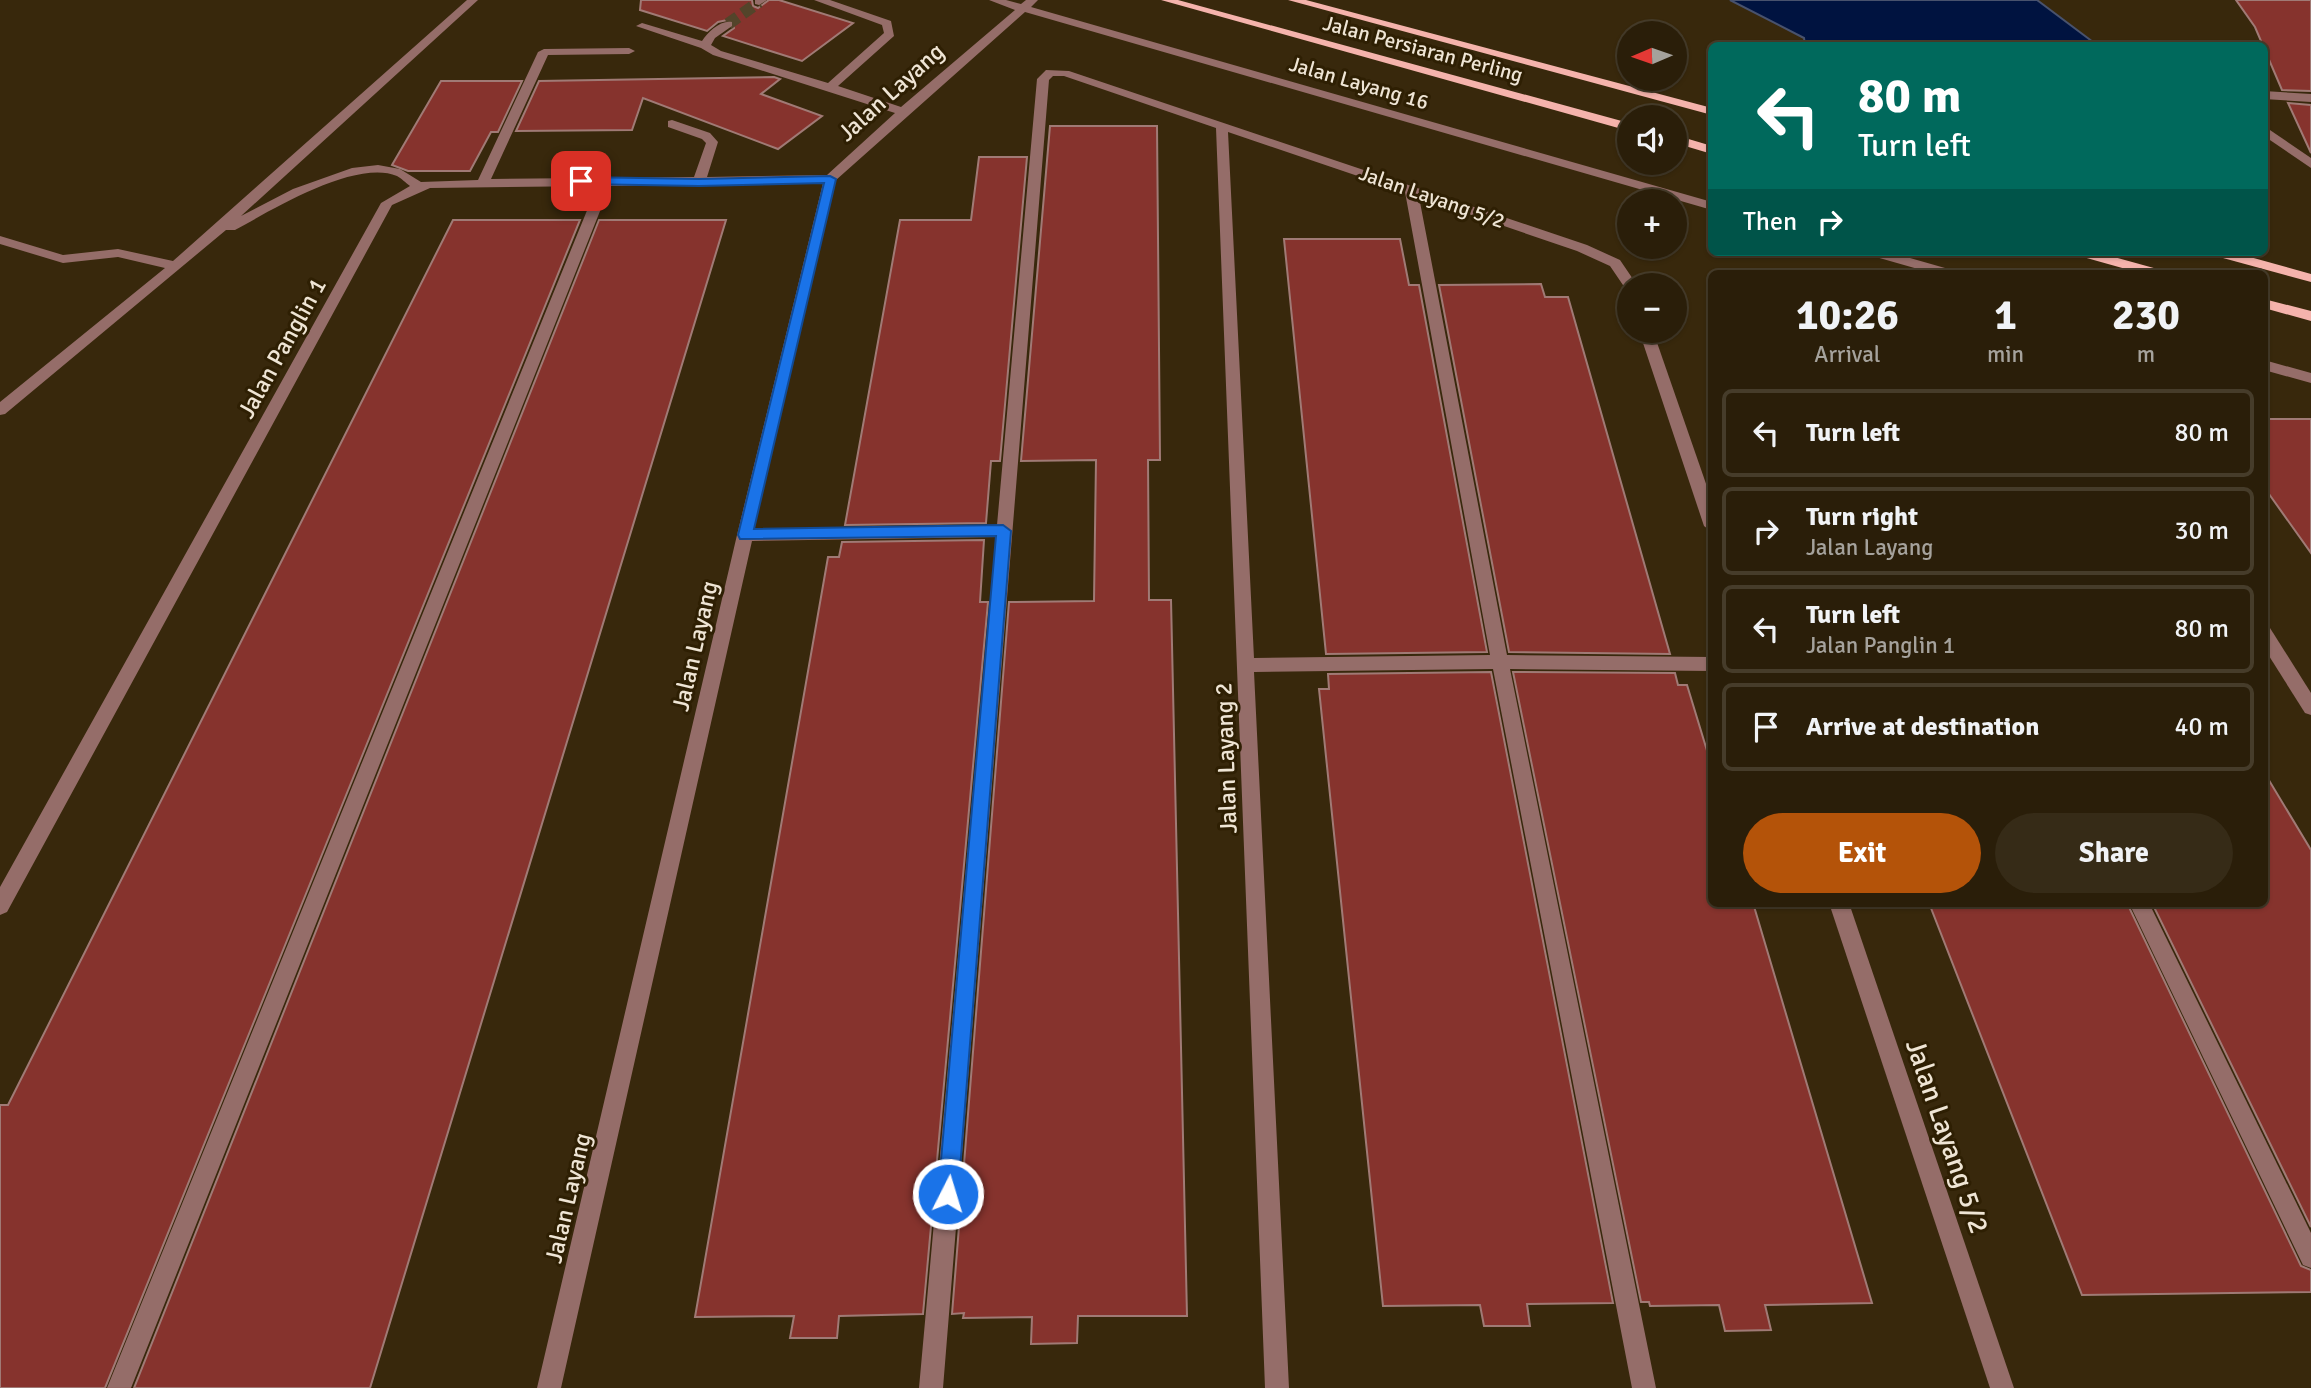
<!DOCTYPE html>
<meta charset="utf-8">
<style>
:root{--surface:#2a1e09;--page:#362b17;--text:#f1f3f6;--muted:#a5a29c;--line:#463c2a;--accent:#b45309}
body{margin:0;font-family:Signika,sans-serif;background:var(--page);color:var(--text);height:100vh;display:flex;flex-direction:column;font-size:26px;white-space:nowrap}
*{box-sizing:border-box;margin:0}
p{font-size:23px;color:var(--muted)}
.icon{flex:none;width:38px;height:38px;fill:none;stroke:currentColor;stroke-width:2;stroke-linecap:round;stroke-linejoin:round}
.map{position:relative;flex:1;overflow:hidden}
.drawer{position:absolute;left:1708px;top:270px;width:560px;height:637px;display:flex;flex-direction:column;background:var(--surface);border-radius:10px;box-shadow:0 2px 5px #0004,0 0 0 2px var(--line)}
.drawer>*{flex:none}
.hud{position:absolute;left:1708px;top:42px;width:560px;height:214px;border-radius:10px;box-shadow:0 2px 5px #0004,0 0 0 2px var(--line);background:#00695c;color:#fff;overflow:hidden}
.needle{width:46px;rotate:268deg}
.tools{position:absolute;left:1617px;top:21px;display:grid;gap:14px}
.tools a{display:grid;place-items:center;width:70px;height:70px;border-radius:50%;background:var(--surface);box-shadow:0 2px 5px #0004,0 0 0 2px var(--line);font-size:35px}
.pin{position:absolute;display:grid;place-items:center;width:60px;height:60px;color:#fff;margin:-30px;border-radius:14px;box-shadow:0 4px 10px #0006}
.me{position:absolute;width:77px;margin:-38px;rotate:5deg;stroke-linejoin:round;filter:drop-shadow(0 0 5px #0008)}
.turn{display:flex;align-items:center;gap:24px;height:147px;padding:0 35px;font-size:32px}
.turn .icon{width:91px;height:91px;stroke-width:2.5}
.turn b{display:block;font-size:49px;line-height:60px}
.then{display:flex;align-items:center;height:66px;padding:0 35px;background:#0003;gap:14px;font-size:26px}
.eta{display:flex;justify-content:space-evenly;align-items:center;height:119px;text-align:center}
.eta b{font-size:42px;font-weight:700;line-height:49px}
.cta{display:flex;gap:14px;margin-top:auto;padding:14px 35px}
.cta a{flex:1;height:80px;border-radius:42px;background:var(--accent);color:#fff;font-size:28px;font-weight:700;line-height:80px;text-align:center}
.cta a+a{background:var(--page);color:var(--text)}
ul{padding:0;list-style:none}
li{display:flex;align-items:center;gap:21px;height:88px;margin:0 14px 10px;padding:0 21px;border:4px solid var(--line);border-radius:10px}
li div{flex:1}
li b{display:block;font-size:26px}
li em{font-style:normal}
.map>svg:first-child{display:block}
.water{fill:#001340;stroke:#48526d;stroke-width:2}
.building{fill:#86332d;stroke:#a07a75;stroke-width:2}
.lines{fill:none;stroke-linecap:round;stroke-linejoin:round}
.minor-tunnel{stroke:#53442a;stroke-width:12;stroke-dasharray:12 6;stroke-linecap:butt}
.minor{fill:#956d69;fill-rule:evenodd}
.major{fill:#f5b3ac;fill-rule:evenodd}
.route{fill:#1a73e8;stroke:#114b97;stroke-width:2}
.labels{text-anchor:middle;stroke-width:6;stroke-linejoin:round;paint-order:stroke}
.far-street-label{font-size:21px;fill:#efe5d5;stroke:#2e1f03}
.street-label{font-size:24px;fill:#efe5d5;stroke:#2e1f03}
.near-street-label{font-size:28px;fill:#efe5d5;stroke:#2e1f03}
</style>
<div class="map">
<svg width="2311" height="1388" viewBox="0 0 2311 1388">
<rect width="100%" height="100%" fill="#38280c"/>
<polygon class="water" points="1730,0 2037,0 2097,45 1805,45 1804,38"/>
<g class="building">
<polygon points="641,0 752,0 753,6 758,8 769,0 779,0 853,23 802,61 723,36 734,28 732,19 718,22 707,31 640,10"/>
<polygon points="2236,0 2311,0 2311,91 2282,90 2255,27"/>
<polygon points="774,77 780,79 761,94 822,116 778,149 643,98 632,130 516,131 539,81"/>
<polygon points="441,81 522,81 498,132 491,132 470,171 408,171 392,165"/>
<polygon points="2288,103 2311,105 2311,153"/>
<polygon points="1050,126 1157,126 1160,460 1148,460 1149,600 1171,600 1187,1316 1078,1316 1077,1343 1031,1344 1032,1317 963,1318 964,1313 952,1314 1009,602 1094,601 1096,460 1021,461"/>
<polygon points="979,157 1027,157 1000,461 991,461 986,523 845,525 900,220 971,220"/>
<polygon points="453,220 580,220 105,1388 0,1388 0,1105 8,1105"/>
<polygon points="599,220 726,220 370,1388 134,1388"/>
<polygon points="1284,239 1400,239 1409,285 1419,285 1487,652 1326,654"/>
<polygon points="1541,284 1545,297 1568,297 1670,654 1509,652 1439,285"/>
<polygon points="2264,419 2311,419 2311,553 2264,487"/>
<polygon points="984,540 980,602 988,602 923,1314 839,1316 837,1338 790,1338 794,1316 695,1317 828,557 839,557 842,542"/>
<polygon points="1491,672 1613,1303 1527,1304 1530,1326 1484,1326 1480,1305 1383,1306 1319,689 1329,689 1328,674"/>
<polygon points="1513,672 1675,673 1678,685 1687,685 1712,767 1712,903 1753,903 1872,1303 1765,1305 1771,1330 1725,1331 1719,1305 1650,1306 1649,1302 1641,1302"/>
<polygon points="2264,772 2311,850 2311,1227 2152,903 2264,903"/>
<polygon points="1929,903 2127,903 2301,1266 2311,1270 2311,1292 2082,1295"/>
</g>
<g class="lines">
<polyline class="minor-tunnel" points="728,24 759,2"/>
<g class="minor">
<path d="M467,0H478L241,216L293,189L352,168L378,165L400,169L421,182L478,180L538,52L544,49L629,48L635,51L629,54L548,55L491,179L694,177L706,143L702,139L668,127V121L672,120L710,133L718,142L707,177L827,175L895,113L713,55L701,48L636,26L642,23L702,41C708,32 720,20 732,22V26L715,38L711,45L721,51L828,83L884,33L882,25L814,0H830L891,21L894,36L838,86L901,107L1015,10L989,0H1006L1021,4L1026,0H1038L1031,7L1712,202V210L1025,12L836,180L754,529L997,525L1037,79L1046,70L1069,71L1587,245L1620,260L1637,285H1629V289L1625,288L1610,266L1577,251L1419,197L1507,655L1712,657V671L1510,669L1656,1388H1632L1493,669L1254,672L1289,1388H1265L1216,128L1064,76H1053L1049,80L943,1388H919L996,537L752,541L561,1388H537L737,535L823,183L610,186L131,1388H107L597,186L430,188L392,205L7,912L0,915V887L381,203L410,186C406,183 401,178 397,176C355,159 272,210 235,230H226L5,414L0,415V402L165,268L118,257L63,263L0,244V236L63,255L118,249L173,261ZM1228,132L1405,192L1490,655L1254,658Z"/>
<polygon points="755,0 767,0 759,5 755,4"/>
<polygon points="2264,91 2311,94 2311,102 2264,99"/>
<polygon points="2264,126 2311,158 2311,168 2264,136"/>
<polygon points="1867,252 1889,252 1952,270 1954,273 1932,273 1869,255"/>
<polygon points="1639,331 1653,331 1712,501 1712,532 1704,526"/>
<polygon points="2264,360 2311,373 2311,383 2264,370"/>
<polygon points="2264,626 2270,628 2311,693 2311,715 2305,713 2264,648"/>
<polygon points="1829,903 1849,903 2014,1388 1990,1388"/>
<polygon points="2129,903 2149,903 2311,1233 2311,1268 2303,1265"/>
</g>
<g class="major">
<polygon points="1161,0 1178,0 1629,123 1629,131"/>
<polygon points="1288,0 1306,0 1712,108 1712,115"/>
<polygon points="1675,135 1712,146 1712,154 1675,143"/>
<polygon points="2074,252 2096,252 2161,270 2163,273 2140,273 2076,255"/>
<polygon points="2210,252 2232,252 2311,274 2311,282 2212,255"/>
<polygon points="2264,299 2311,311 2311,321 2264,308"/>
</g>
</g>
<polygon class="route" points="830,176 836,179 754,529 1003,525 1011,531 958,1194 955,1202 948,1204 941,1202 938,1194 996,536 740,539 738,535 824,183 699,186 581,184 575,181 581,177 699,179"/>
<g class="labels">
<g class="far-street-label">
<text transform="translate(1423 49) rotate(15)" y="7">Jalan Persiaran Perling</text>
<text transform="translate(1359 83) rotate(16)" y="7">Jalan Layang 16</text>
<text transform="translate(1432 197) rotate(19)" y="7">Jalan Layang 5/2</text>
</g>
<g class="street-label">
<text transform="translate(891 92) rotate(-42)" y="8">Jalan Layang</text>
<text transform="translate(282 348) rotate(-61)" y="8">Jalan Panglin 1</text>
<text transform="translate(695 646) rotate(-77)" y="8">Jalan Layang</text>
<text transform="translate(1226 758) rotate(-92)" y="8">Jalan Layang 2</text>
<text transform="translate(568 1198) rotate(-77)" y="8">Jalan Layang</text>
</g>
<g class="near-street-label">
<text transform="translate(1948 1136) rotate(71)" y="10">Jalan Layang 5/2</text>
</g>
</g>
</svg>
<div class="tools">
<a><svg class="needle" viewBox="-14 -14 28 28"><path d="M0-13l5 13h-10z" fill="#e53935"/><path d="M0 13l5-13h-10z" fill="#a5a29c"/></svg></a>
<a><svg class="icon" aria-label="sound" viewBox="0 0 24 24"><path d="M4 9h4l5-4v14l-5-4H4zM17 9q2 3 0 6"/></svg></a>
<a>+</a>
<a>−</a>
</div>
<div class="pin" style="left:581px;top:181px;background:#d93025"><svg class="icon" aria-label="arrive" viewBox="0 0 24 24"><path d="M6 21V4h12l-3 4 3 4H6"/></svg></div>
<svg class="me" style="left:948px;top:1194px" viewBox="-20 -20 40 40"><circle r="17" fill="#1a73e8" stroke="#fff" stroke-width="3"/><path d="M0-11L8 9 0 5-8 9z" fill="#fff"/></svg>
<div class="hud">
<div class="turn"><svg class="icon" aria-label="left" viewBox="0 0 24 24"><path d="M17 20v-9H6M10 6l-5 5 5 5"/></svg><div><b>80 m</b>Turn left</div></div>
<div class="then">Then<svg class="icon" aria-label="right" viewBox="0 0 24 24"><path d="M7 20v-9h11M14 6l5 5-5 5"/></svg></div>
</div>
<section class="drawer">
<div class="eta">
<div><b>10:26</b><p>Arrival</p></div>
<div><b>1</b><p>min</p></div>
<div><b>230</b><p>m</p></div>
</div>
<ul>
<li><svg class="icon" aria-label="left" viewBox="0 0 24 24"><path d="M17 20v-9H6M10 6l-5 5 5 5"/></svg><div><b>Turn left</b></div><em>80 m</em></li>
<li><svg class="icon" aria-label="right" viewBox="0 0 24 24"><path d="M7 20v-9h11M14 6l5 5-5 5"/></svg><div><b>Turn right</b><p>Jalan Layang</p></div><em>30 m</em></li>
<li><svg class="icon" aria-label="left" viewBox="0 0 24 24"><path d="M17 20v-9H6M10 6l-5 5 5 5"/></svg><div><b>Turn left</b><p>Jalan Panglin 1</p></div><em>80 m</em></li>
<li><svg class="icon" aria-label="arrive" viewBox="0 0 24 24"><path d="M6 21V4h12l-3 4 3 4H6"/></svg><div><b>Arrive at destination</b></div><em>40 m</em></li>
</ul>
<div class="cta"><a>Exit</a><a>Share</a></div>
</section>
</div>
